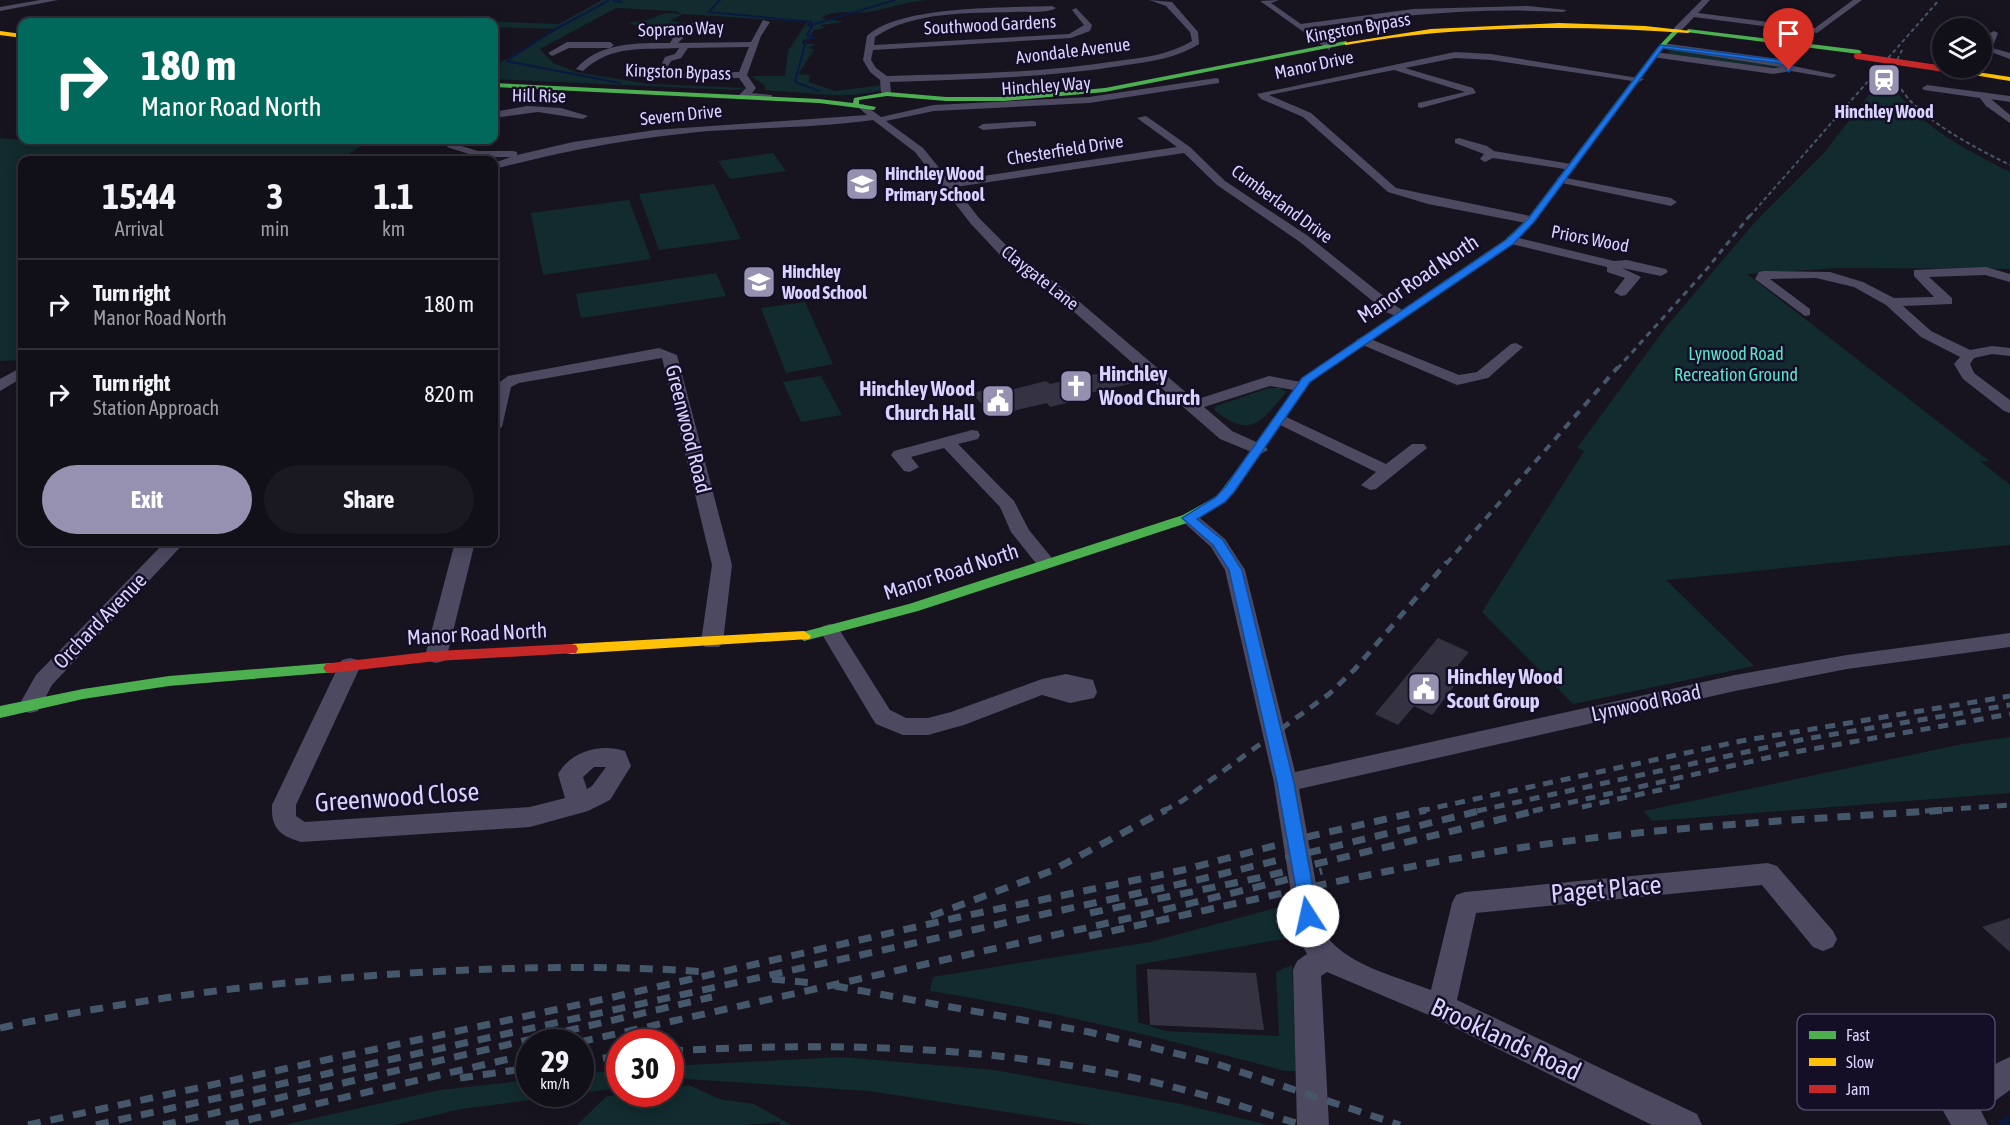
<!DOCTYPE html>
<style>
:root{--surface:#110f18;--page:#1a1821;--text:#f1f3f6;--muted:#9c9ca2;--line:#302f37;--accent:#9690b1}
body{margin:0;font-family:"Asap Condensed",sans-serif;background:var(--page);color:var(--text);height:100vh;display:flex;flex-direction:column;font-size:22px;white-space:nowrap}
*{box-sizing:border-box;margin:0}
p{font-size:20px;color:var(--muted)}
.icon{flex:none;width:33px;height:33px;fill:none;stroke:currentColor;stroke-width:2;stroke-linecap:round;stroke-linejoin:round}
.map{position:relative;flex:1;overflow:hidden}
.sheet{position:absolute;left:18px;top:156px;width:480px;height:390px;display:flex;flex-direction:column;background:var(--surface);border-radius:12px;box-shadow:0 3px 15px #0003,0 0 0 2px var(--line)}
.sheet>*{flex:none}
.hud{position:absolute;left:18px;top:18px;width:480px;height:126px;border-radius:12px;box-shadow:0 3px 15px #0003,0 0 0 2px var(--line);background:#00695c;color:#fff;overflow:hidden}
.buttons{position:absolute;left:1932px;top:18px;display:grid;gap:12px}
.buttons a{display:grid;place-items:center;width:60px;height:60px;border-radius:50%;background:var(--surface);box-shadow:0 3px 15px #0003,0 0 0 2px var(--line);font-size:30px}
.speed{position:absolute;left:516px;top:1029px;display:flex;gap:12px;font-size:30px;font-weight:700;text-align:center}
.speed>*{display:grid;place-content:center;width:78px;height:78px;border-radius:50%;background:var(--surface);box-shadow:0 3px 15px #0003,0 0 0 2px var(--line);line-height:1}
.speed small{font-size:15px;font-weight:400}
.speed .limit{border:9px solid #d22;background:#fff;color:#111}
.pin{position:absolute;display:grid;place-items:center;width:51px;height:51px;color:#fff;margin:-62px -26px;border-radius:50% 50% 50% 0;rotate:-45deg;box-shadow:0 0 6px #0007}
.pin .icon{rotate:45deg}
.me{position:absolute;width:66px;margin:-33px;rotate:350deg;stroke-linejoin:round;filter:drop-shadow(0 0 4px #0008)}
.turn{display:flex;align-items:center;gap:21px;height:126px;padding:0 24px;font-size:27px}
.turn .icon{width:78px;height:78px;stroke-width:2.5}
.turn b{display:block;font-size:42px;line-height:51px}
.eta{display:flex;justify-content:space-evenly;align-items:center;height:102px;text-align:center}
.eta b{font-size:36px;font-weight:700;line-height:42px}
.primary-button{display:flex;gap:12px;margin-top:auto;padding:12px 24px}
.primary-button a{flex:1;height:69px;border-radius:36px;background:var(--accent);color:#fff;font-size:24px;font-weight:700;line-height:69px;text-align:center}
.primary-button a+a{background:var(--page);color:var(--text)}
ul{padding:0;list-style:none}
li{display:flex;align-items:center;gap:18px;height:90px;padding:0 24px;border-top:2px solid var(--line)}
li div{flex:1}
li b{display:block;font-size:22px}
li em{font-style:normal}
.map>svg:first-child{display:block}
.green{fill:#122b2e}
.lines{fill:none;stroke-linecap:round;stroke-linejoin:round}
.stream-far1{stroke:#0a1941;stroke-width:2}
.stream{stroke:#0a1941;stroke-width:8}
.building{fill:#353242}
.street{fill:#4c4961;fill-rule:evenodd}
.fast{fill:#4caf50;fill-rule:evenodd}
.slow{fill:#ffc107;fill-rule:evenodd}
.jam{fill:#c62828;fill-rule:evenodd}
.rail-far4{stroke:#44576b;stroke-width:2;stroke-dasharray:4 3;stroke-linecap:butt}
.rail-far3{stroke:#44576b;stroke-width:3;stroke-dasharray:6 5;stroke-linecap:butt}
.rail-far2{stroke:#44576b;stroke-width:4;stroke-dasharray:8 7;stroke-linecap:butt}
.rail-far1{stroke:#44576b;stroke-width:5;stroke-dasharray:10 8;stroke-linecap:butt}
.rail{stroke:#44576b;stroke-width:7;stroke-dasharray:13 10;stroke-linecap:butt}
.jam-bridge{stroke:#c62828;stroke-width:6}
.route{fill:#1a73e8;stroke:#114b97;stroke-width:1.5}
.labels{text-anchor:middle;stroke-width:5;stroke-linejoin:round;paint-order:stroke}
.far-street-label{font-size:18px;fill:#dbd3ff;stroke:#140e26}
.far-poi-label{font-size:18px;font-weight:bold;fill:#dbd3ff;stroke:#140e26;text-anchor:start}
.far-park-label{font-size:18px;fill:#5de2ca;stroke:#140e26}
.street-label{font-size:21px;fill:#dbd3ff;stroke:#140e26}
.poi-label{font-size:21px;font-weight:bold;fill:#dbd3ff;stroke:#140e26;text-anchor:start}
.near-street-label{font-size:26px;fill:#dbd3ff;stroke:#140e26}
.key{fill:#140e26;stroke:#504967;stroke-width:1.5}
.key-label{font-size:16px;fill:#dbd3ff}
</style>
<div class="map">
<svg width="2010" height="1125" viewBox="0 0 2010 1125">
<rect width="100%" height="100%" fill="#171420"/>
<g class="green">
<path d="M602,0H928C907,1 888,9 868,12C853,14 834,9 821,18L844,22L821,25L824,28L814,30L811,34L816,38L803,40L802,44H815L809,48L814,50L798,74L810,75L809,82L835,91L883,85L884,89C848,101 810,92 774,91L766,90L764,84L753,78V76H785L788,51L807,22L683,14L669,21L693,24L642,26L627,23L648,20L665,13L682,14L676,11L616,8L540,49L553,63L576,72L649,84L746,88L736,90L494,79V66L558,29L494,27V22H405L412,19L559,24Z"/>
<polygon points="1671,49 1781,65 1781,68 1666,56"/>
<path d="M1878,83L1891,84C1920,127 1965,149 2010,172V269L1839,268L1747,274L1989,461H1980L2010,485V545L1666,580L1754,666L1573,704L1482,612L1584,451L1577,448L1666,327L1755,222L1824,153Z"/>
<polygon points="0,138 22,140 371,140 339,160 22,160 22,360 0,361"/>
<polygon points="773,153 786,171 730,179 718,161"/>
<polygon points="714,184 741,239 659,250 639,194"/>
<polygon points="629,200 651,259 543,275 531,213"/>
<polygon points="716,273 726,296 581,318 576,294"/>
<polygon points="805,302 833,364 786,373 761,308"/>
<polygon points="821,376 842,415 801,422 783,382"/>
<path d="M1269,388H1280L1286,392C1261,423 1251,439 1214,410L1216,406Z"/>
<polygon points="2010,737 2010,793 1652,821 1644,811 1963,744"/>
<path d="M1294,903V937L1136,965L1138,1022L1165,1031L1279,1036L1276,972L1292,965L1296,1071H1285C1167,1039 1050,1010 930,991L933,977L1150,942Z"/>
<polygon points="841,1057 994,1070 1181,1104 1269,1125 1091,1125 869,1091 686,1079 671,1081 671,1066"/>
<polygon points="619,1070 619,1088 581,1093 581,1074"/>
<polygon points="529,1080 530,1094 579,1094 461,1109 394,1125 284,1125 440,1090"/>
<polygon points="689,1085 719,1099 754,1104 791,1125 780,1125 780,1122 745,1125 577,1125 607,1096 670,1094 671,1088"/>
</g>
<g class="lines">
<g class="stream-far1">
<polyline points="613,0 621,2"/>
<polyline points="720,0 709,12 812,22 808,25"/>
<polyline points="608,1 554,30 506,61 620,83"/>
<polyline points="819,91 795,82 806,40 815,37 807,35 812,27 808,26 895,0"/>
</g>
<polyline class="stream" points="2002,1125 2010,1119"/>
</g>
<g class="building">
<polygon points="1105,372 1108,375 1143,381 1067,398 1071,402 1050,407 1047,403 992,416 972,393 990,389 994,394 1046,381 1050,384"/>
<polygon points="1438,638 1469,652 1456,668 1465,672 1432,715 1414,706 1398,725 1375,714"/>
<polygon points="2010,918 2010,952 1982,927"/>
<polygon points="1147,969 1256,973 1264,1030 1150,1025"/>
</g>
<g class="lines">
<g class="street">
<polygon points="40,0 58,0 0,11 0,7"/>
<path d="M1149,0L1172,2L1198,32L1199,44C1175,59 1147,62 1120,66C1044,78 967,79 890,82L891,92L886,95L881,92L880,80L870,72L863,60L867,36C899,5 1007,8 1052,6L1056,8C1046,14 1027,11 1015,12C971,13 913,11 875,37L874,45L1069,34L1084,25L1072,10L1076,8L1092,25L1090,31L1071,38L873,50L871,60L876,68L887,76C964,74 1041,73 1117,61C1142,58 1169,55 1192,41L1190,32L1166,6Z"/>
<path d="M1279,0L1271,3L1301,24L1413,9L1528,6L1567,10L1563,12C1477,7 1392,16 1307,28L1332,45L1329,50L1260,1Z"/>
<polygon points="1702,0 1710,0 1698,13 1815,28 1853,0 1862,0 1817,33 1694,17 1680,32 1674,32 1674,28"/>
<path d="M763,20L770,22L761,36L747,75L756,88L752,93L772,95V99L741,97L739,95L746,88L739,78H655L665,57L675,54L679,48C644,50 612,44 583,71L576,69C599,42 637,43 670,43L677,32L692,23L696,25L678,43L751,42ZM749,47L739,72L664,73L671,61L681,58L688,48Z"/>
<polygon points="1994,31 1998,33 1992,48 2010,53 2010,59 1983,49 1990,33"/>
<polygon points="567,42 610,42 614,45 610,48 569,48 552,56 548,53"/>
<polygon points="1662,43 1779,59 1793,66 1837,75 1832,78 1791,71 1773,74 1652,57 1655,52 1773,68 1782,67 1659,48"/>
<polygon points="1455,52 1491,54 1644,79 1639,82 1491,60 1455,58 1405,68 1473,88 1476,93 1421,108 1418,107 1418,103 1465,92 1394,70 1269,95 1311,113 1396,188 1535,217 1537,220 1531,224 1428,204 1388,192 1303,117 1261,99 1257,94"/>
<path d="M1216,78L1219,79V83L1089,103L934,111L886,121L923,148L950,181L1177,147L1137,118L1146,116L1190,147L1225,181L1308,236L1396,306L1410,315L1403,319L1386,312L1300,242L1217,185L1184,153L955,187L979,218L1012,251L1068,292L1195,400L1269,376L1306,383L1308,386L1300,391L1270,386L1204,407L1232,431L1265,446L1268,450L1259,455L1220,439L1058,298L1002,257L971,224L915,152L873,120C818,128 764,127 709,131C632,138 569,150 494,169V163L511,157H478L447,147L451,140H461L458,145L478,151H513L517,152V155L573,142L655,130L867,115L858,107L863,104L881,117L934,105L1089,97Z"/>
<polygon points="1927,85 2010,96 2010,102 1991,99 2010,115 2010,123 1986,106 1980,98 1924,90 1922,88"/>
<polygon points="527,106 561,108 588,116 583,119 538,112 494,118 494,112"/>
<polygon points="1032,121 1036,122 1036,126 983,130 978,127 983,124"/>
<polygon points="1459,138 1487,146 1494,151 1571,164 1577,167 1571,170 1493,158 1485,162 1480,159 1484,154 1455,143 1455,139"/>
<polygon points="1561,177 1671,198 1677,202 1671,206 1557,182 1557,178"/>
<polygon points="1511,236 1614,261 1627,260 1666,269 1668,272 1661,276 1622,268 1641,277 1626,295 1621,296 1614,292 1625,278 1607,272 1607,267 1507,243 1507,237"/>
<polygon points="1986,267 2010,274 2010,282 1985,275 1929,277 1952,298 1952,304 1903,306 1931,331 1970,350 1992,346 2010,348 2010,356 1992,354 1974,358 1970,364 1974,373 2010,400 2010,413 2004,411 1963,379 1954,364 1960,357 1921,337 1886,305 1854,287 1816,278 1770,279 1810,309 1810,315 1805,316 1755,279 1759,272 1764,271 1830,272 1863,282 1894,298 1934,297 1914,276 1914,270"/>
<polygon points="1363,336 1459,375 1477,372 1511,344 1516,343 1523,347 1488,378 1457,385 1358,343 1356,340"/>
<polygon points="659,348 677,355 732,565 723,642 719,647 705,647 701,642 712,565 662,358 519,383 511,387 502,427 494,432 496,385 508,376"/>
<polygon points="22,367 22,378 0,391 0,379"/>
<polygon points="1280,414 1386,464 1412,444 1424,444 1427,448 1376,489 1370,490 1361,485 1376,472 1274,422 1272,419"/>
<polygon points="972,430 978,431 980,435 978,439 958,444 1014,501 1029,530 1056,563 1053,567 1039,567 1011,532 1000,507 944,448 911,457 919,467 910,472 904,471 891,455 894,451"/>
<path d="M1188,512L1195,514L1225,539L1245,570L1295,772L1735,675L1847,655L2010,633V647L1847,669L1735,691L1299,789L1325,934C1347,966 1396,976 1431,990L1452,903L1456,895L1465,892L1768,863L1777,866L1833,931L1837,939L1833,947L1823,951L1813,947L1762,885L1476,913L1457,1000L1697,1114L1702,1125H1652L1431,1016L1327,972L1321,976L1329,1125H1297L1293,970L1297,961L1307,954L1298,938L1274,783L1225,570L1211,547L1179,518Z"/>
<polygon points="165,542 185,542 52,685 38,711 30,713 22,711 19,705 36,675"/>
<polygon points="455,542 475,542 447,656 444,661 436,663 428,661 425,656"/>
<polygon points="830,624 837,626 890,710 906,718 928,718 951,712 1042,679 1066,674 1093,680 1097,692 1094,698 1070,703 1042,695 964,725 928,735 903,735 876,724 872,718 820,631 823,626"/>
<path d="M350,658L358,660L361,665L296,805V816L305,822L530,807L565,798L558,774C571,751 601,743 625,751L631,766L610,800L588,811L530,827L301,842C279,835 271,828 272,805L339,665L342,660ZM594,767H606L592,786L587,789L583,777Z"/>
<path d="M2010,1057V1090L1981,1111L1988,1125H1951L1942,1109C1950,1090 1990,1065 2010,1057Z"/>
</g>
<g class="fast">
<polygon points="1675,29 1680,30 1661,50 1534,222 1511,244 1505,244 1505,240 1528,218 1657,48"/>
<polygon points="1688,29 1859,50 1862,52 1859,54 1686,32"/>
<polygon points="1346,41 1348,44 1105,92 1004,101 946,101 887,96 859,100 859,104 876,107 874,110 819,103 494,87 494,83 819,99 853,103 854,98 887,92 946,97 1004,97 1105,88"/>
<polygon points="1240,470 1246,474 1225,502 1193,521 918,611 804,641 797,636 799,633 909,604 1183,515 1217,496 1236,471"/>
<polygon points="331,663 336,664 339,668 336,672 169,686 83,699 0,718 0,706 83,689 169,676"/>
</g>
<g class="slow">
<path d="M1559,23L1645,26L1691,31L1688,33C1573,25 1460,25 1346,45L1343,43L1431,29Z"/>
<polygon points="0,31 22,34 22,38 0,35"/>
<polygon points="1951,68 2010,77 2010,81 1949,71"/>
<polygon points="1505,240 1512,242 1310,382 1244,477 1236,477 1234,474 1302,378"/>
<polygon points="804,631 811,636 809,639 571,654 566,653 564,649 566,645 571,644"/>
</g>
<polygon class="jam" points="571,644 576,645 578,649 576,653 436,661 331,673 326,672 323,668 326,664 331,663 436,651"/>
<g class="rail-far4">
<path d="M1902,50C1900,55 1895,62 1895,67C1891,107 1980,150 2010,165"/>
<polyline points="1750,216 1939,0"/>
</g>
<polyline class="rail-far3" points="1617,369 1706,270 1751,214"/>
<polyline class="rail-far2" points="1446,564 1618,367"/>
<g class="rail-far1">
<polyline points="1582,807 1687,784"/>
<polyline points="1163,811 1182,801 1329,694 1355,669 1447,562"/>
<polyline points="1420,811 1741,741 2010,696"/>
<polyline points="1477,811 1805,739 2010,705"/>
<polyline points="1533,811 1784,754 2010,714"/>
<polyline points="1925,811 2010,805"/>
</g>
<g class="rail">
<polyline points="1090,913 1258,878 1539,810"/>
<polyline points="931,916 1051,871 1166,810"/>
<path d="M1089,936C1236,904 1383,868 1532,846C1670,826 1809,819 1947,810"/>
<polyline points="772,979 814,983"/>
<polyline points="835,986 1089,1032 1211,1062 1400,1125"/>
<path d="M0,1028C141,997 284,980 428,972C521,967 613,965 706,972"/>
<polyline points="580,1042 1143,915 1322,871"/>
<path d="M670,1051C830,1042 992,1045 1149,1081C1201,1093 1251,1109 1302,1125"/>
<polyline points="580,1061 620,1056"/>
<polyline points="460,1078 530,1068"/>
<polyline points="28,1125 609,998 955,918 1183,870 1311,836 1426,810"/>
<polyline points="96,1125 1193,881 1483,810"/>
<polyline points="163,1125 712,997"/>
<polyline points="226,1125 530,1054"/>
</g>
<polyline class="jam-bridge" points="1857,56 1951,70"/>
</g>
<polygon class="route" points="1660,45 1779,60 1793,66 1789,72 1786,70 1787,67 1778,63 1663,48 1534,222 1513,244 1310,382 1234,492 1225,502 1197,519 1223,540 1242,570 1294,783 1318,916 1315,922 1308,924 1302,922 1277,783 1229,570 1213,545 1182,518 1216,497 1226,486 1302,378 1506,240 1528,219"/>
<defs>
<symbol id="station-square" viewBox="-11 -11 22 22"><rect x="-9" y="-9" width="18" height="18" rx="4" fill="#9690b1" stroke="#140e26"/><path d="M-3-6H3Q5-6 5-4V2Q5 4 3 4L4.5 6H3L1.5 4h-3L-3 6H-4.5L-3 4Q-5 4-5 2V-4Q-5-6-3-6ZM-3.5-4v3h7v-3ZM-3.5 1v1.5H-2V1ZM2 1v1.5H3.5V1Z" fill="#fff"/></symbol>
<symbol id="school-square" viewBox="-11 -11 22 22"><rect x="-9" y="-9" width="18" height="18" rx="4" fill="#9690b1" stroke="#140e26"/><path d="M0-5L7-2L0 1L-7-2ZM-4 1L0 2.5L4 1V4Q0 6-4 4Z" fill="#fff"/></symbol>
<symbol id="church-square" viewBox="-11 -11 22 22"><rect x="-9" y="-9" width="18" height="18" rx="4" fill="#9690b1" stroke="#140e26"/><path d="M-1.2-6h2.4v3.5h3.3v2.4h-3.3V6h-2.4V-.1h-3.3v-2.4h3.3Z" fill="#fff"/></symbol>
<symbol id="civic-square" viewBox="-11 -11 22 22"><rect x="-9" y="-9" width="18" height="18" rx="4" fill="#9690b1" stroke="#140e26"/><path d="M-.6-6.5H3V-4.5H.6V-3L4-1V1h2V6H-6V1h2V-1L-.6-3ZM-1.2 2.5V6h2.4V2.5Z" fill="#fff"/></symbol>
</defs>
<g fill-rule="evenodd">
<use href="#station-square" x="1865" y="61" width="38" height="38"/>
<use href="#school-square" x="843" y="165" width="38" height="38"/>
<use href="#school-square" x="740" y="263" width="38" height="38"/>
<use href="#church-square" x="1057" y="367" width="38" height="38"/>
<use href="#civic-square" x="979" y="382" width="38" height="38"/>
<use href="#civic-square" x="1405" y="670" width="38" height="38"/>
</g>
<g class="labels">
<g class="far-street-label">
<text transform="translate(990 25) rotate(-3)" y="6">Southwood Gardens</text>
<text transform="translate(1358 28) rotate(-10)" y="6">Kingston Bypass</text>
<text transform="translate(681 29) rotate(-2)" y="6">Soprano Way</text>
<text transform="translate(1073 51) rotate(-7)" y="6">Avondale Avenue</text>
<text transform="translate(1314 65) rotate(-12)" y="6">Manor Drive</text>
<text transform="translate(678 72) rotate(2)" y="6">Kingston Bypass</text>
<text transform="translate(1046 86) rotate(-4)" y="6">Hinchley Way</text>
<text transform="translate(539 96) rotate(1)" y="6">Hill Rise</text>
<text transform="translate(681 115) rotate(-6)" y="6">Severn Drive</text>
<text transform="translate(1065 150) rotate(-9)" y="6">Chesterfield Drive</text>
<text transform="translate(1282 204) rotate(36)" y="6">Cumberland Drive</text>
<text transform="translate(1590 239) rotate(11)" y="6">Priors Wood</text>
<text transform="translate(1040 278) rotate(38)" y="6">Claygate Lane</text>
</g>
<g class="far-poi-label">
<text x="1884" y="118" text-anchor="middle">Hinchley Wood</text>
<text x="885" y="180">Hinchley Wood<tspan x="885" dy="21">Primary School</tspan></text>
<text x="782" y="278">Hinchley<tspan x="782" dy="21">Wood School</tspan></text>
</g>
<g class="far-park-label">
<text x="1736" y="360">Lynwood Road<tspan x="1736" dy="21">Recreation Ground</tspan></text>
</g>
<g class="street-label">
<text transform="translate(1418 279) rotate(-34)" y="7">Manor Road North</text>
<text transform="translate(688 429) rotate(76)" y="7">Greenwood Road</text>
<text transform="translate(951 572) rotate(-18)" y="7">Manor Road North</text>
<text transform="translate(100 621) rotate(-46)" y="7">Orchard Avenue</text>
<text transform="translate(477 634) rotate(-3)" y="7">Manor Road North</text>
<text transform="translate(1646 703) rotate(-12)" y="7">Lynwood Road</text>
</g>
<g class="poi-label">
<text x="1099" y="381">Hinchley<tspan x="1099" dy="24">Wood Church</tspan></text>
<text x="975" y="396" text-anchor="end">Hinchley Wood<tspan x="975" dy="24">Church Hall</tspan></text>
<text x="1447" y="684">Hinchley Wood<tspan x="1447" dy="24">Scout Group</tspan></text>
</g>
<g class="near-street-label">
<text transform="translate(397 797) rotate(-4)" y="9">Greenwood Close</text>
<text transform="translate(1606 889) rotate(-5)" y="9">Paget Place</text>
<text transform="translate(1506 1039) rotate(25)" y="9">Brooklands Road</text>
</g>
</g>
<rect x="1797" y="1014" width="198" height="96" rx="9" class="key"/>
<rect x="1809" y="1031" width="27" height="8" fill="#4caf50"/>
<rect x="1809" y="1058" width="27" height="8" fill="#ffc107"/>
<rect x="1809" y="1085" width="27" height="8" fill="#c62828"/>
<g class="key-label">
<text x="1846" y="1041">Fast</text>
<text x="1846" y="1068">Slow</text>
<text x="1846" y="1095">Jam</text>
</g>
</svg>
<div class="buttons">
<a><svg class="icon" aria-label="layers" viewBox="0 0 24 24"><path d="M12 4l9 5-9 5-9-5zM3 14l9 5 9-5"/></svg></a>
</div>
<div class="speed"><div>29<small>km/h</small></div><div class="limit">30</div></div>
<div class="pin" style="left:1789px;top:70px;background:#d93025"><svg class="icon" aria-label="arrive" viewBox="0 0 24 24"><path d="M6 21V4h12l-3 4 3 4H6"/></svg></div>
<svg class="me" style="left:1308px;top:916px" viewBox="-20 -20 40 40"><circle r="19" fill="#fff"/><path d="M0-13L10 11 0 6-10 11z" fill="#1a73e8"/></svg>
<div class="hud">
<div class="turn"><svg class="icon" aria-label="right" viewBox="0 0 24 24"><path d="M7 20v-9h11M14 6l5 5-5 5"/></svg><div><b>180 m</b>Manor Road North</div></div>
</div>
<section class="sheet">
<div class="eta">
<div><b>15:44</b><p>Arrival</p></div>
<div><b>3</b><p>min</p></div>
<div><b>1.1</b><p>km</p></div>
</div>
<ul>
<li><svg class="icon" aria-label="right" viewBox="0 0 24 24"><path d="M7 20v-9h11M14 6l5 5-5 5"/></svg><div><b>Turn right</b><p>Manor Road North</p></div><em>180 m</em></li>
<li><svg class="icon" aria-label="right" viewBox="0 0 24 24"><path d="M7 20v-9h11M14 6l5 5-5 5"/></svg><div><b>Turn right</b><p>Station Approach</p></div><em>820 m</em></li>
</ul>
<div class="primary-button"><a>Exit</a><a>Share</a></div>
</section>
</div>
